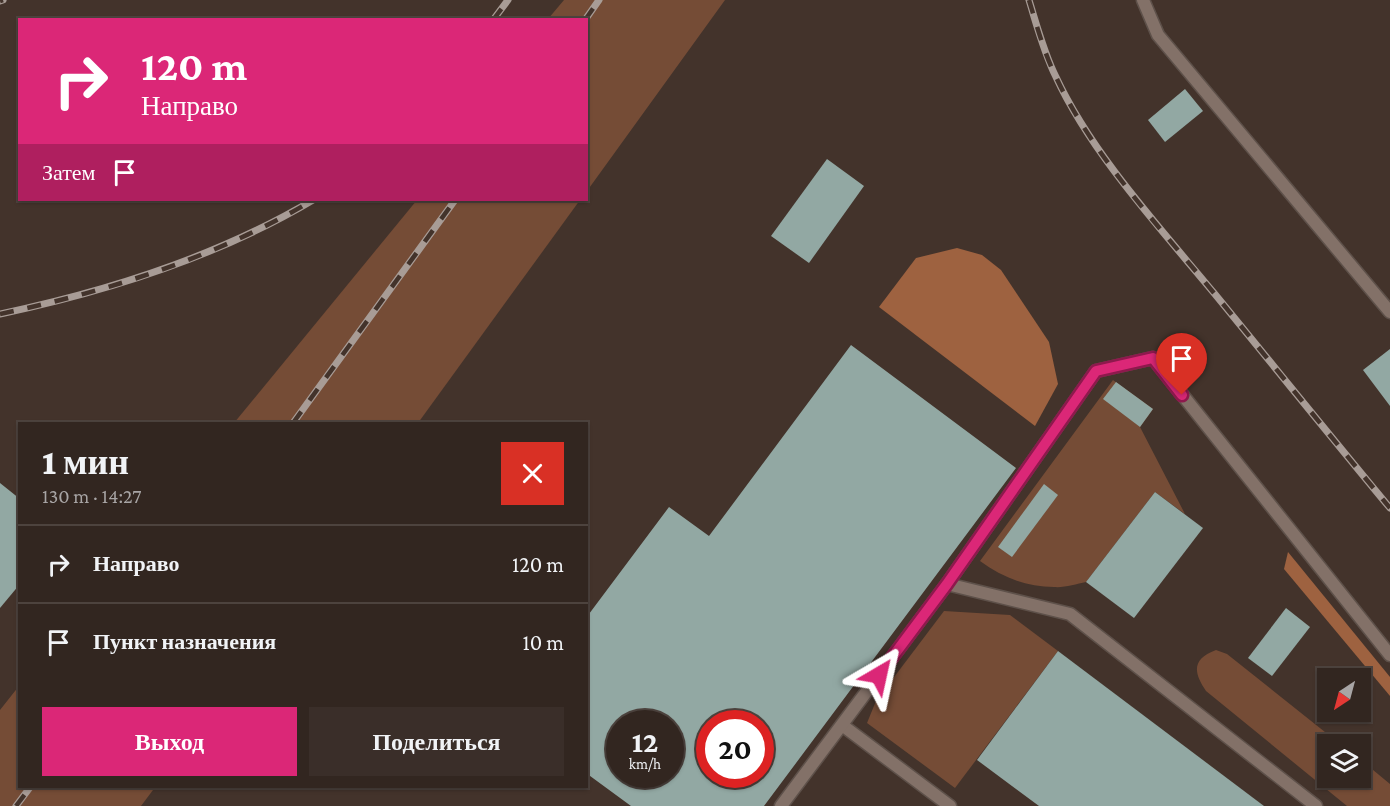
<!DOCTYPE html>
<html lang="ru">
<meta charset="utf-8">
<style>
:root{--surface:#322620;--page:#3a2e29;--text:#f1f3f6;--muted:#a8a5a5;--line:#4d433e;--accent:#db2777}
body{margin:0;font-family:"Crimson Pro",serif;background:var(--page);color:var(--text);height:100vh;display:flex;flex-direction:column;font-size:22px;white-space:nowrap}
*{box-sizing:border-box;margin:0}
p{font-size:20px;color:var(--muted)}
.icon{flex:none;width:33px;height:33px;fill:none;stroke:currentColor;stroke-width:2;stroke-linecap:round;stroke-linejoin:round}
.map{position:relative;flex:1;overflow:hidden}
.drawer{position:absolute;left:18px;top:422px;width:570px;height:366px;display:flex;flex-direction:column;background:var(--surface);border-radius:0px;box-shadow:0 2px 4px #0004,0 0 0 2px var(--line)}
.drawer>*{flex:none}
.banner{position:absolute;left:18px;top:18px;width:570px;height:183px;border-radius:0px;box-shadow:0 2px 4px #0004,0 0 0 2px var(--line);background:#db2777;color:#fff;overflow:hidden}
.needle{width:39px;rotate:216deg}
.controls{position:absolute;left:1317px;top:668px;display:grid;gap:12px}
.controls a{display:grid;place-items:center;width:54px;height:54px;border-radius:0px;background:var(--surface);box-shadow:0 2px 4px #0004,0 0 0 2px var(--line);font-size:30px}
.speed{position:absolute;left:606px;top:710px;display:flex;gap:12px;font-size:30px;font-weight:700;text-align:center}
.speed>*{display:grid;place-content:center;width:78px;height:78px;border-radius:50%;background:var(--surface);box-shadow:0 2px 4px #0004,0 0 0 2px var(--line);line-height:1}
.speed small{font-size:15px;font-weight:400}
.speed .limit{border:9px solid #d22;background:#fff;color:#111}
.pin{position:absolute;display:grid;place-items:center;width:51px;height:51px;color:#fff;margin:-62px -26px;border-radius:50% 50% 50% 0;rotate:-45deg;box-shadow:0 0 6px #0007}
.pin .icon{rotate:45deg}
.me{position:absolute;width:66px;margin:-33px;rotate:36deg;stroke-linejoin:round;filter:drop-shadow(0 0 4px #0008)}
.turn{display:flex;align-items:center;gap:21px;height:126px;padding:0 24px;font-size:27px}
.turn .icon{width:78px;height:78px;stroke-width:2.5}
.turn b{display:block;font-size:42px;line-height:51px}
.then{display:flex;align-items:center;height:57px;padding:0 24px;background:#0003;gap:12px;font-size:22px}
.round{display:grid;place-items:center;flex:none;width:63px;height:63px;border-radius:0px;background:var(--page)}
.summary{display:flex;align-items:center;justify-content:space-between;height:102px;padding:0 24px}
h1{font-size:36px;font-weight:800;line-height:45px}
.button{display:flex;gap:12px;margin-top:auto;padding:12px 24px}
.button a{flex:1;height:69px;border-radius:0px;background:var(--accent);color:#fff;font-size:24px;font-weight:800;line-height:69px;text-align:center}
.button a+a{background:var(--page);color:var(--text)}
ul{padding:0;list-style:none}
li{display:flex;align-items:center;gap:18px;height:78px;padding:0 24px;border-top:2px solid var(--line)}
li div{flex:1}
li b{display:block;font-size:22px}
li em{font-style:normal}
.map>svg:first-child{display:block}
.green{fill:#754c36}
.forest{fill:#9e6240}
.building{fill:#92a8a3;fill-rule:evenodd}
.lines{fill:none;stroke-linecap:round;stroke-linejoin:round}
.service-casing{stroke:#5e514a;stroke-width:15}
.service{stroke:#837168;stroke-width:12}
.rail-casing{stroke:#a89c96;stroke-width:7}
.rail{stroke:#43332b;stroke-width:4.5;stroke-dasharray:14;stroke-linecap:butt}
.route-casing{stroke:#8e194d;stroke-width:15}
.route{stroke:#db2777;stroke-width:10}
</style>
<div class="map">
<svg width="1390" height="806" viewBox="0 0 1390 806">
<rect width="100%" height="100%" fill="#43332b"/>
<g class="green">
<polygon points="564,0 725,0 587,191 586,20 548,19"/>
<polygon points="417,200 580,200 418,423 234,423"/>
<path d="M1113,380L1153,409L1140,427L1185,514L1155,492L1086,582C1076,584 1064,588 1054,587C1026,587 1002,577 980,561Z"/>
<polygon points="944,611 1010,615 1058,651 955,788 867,723 876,701"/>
<path d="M1216,650L1227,654L1340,744H1328V777H1360L1361,760L1390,784V806H1347L1206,691C1193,672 1192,659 1216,650Z"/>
<polygon points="19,686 20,786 156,786 141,806 0,806 0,710"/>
</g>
<g class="forest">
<polygon points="957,248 982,255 1001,270 1049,342 1058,384 1035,426 879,307 916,258"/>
<polygon points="1288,552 1390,677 1390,696 1284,569"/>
</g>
<g class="building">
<polygon points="1185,89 1203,111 1165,142 1148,120"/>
<polygon points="827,159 864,186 809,263 771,236"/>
<path d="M851,345L1016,468L764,806H631L586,773V618L669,507L709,536ZM620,723H670V774H620ZM710,723H760V774H710Z"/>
<polygon points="1390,349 1390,406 1363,370"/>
<polygon points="1116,382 1153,409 1140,427 1103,399"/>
<polygon points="0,483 20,499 20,584 0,608"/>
<polygon points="1044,484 1058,495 1012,557 998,547"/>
<polygon points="1155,492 1203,528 1134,618 1086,582"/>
<polygon points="1286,608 1310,627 1272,676 1248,658"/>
<polygon points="1058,651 1264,806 1039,806 977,760"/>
</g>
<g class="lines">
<defs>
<g id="service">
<polyline points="1143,0 1158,35 1390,312"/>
<polyline points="947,584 1070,614 1316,806"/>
<polyline points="842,725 950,806"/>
<polyline points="781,806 947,584 1096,371 1153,358 1390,655"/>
</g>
</defs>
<use href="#service" class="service-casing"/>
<use href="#service" class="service"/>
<defs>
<g id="rail">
<path d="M1029,0C1037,26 1044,53 1056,77C1091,153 1161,229 1214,293C1273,365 1331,437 1390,508"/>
<polyline points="0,1 3,0"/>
<polyline points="493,20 508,0"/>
<polyline points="585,20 599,0"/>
<path d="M0,314C109,291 217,257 313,200"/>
<polyline points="293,423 455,200"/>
<polyline points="16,806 31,786"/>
</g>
</defs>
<use href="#rail" class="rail-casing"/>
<use href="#rail" class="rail"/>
</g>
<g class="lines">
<defs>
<polyline id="route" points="879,675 947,584 1096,371 1153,358 1182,395"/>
</defs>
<use href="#route" class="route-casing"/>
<use href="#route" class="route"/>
</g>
</svg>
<div class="controls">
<a><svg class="needle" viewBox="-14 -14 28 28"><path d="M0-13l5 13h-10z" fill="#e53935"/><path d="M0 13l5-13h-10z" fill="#a8a5a5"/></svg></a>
<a><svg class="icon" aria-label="layers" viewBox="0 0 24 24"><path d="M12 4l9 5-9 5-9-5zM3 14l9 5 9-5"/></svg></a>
</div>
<div class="speed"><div>12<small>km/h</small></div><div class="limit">20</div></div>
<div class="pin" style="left:1182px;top:395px;background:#d93025"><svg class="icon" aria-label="arrive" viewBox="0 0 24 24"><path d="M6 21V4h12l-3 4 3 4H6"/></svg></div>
<svg class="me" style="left:879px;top:675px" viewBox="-20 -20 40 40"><path d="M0-17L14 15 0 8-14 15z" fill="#db2777" stroke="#fff" stroke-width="4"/></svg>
<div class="banner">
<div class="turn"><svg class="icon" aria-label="right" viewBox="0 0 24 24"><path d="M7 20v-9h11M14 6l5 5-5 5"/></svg><div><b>120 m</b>Направо</div></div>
<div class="then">Затем<svg class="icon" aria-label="arrive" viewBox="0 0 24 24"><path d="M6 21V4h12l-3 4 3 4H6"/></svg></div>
</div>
<section class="drawer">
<div class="summary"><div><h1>1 мин</h1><p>130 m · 14:27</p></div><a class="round" style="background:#d93025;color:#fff"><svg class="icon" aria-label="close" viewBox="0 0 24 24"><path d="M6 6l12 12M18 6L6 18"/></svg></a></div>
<ul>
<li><svg class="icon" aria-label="right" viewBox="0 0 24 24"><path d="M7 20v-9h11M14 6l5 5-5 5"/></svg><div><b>Направо</b></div><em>120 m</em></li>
<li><svg class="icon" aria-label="arrive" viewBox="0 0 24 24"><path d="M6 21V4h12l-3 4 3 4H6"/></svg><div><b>Пункт назначения</b></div><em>10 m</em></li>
</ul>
<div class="button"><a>Выход</a><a>Поделиться</a></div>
</section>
</div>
